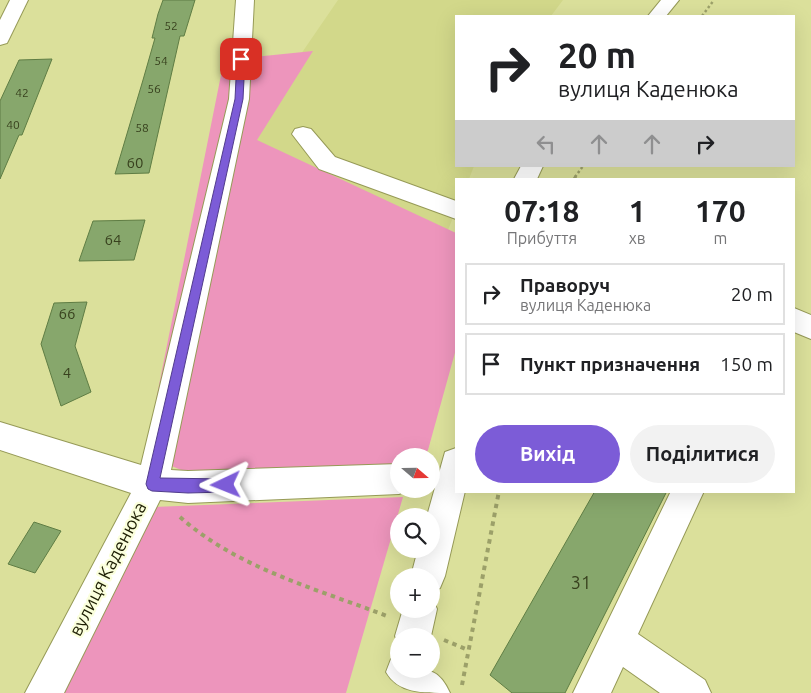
<!DOCTYPE html>
<html lang="uk">
<meta charset="utf-8">
<style>
:root{--surface:#fff;--page:#f2f2f2;--text:#202124;--muted:#757577;--line:#e0e0e0;--accent:#7c5cd7}
body{margin:0;font-family:Ubuntu,sans-serif;background:var(--page);color:var(--text);height:100vh;display:flex;flex-direction:column;font-size:19px;white-space:nowrap}
*{box-sizing:border-box;margin:0}
p{font-size:16px;color:var(--muted)}
.icon{flex:none;width:28px;height:28px;fill:none;stroke:currentColor;stroke-width:2;stroke-linecap:round;stroke-linejoin:round}
.map{position:relative;flex:1;overflow:hidden}
.details{position:absolute;left:455px;top:178px;width:340px;height:315px;display:flex;flex-direction:column;background:var(--surface);border-radius:0px;box-shadow:0 5px 20px #0002}
.details>*{flex:none}
.top-card{position:absolute;left:455px;top:15px;width:340px;height:152px;border-radius:0px;box-shadow:0 5px 20px #0002;background:#fff;color:var(--text);overflow:hidden}
.needle{width:32px;rotate:110deg}
.tools{position:absolute;left:390px;top:448px;display:grid;gap:10px}
.tools a{display:grid;place-items:center;width:50px;height:50px;border-radius:50%;background:var(--surface);box-shadow:0 5px 20px #0002;font-size:25px}
.pin{position:absolute;display:grid;place-items:center;width:42px;height:42px;color:#fff;margin:-21px;border-radius:10px;box-shadow:0 2px 8px #0006}
.me{position:absolute;width:55px;margin:-28px;rotate:268deg;stroke-linejoin:round;filter:drop-shadow(0 0 4px #0008)}
.turn{display:flex;align-items:center;gap:18px;height:105px;padding:0 20px;font-size:22px}
.turn .icon{width:65px;height:65px;stroke-width:2.5}
.turn b{display:block;font-size:35px;line-height:42px}
.lanes{display:flex;align-items:center;height:48px;padding:0 20px;background:#0003;justify-content:center;gap:25px;direction:ltr}
.lanes .off{opacity:.35}
.eta{display:flex;justify-content:space-evenly;align-items:center;height:85px;text-align:center}
.eta b{font-size:30px;font-weight:700;line-height:35px}
.button{display:flex;gap:10px;margin-top:auto;padding:10px 20px}
.button a{flex:1;height:58px;border-radius:30px;background:var(--accent);color:#fff;font-size:20px;font-weight:700;line-height:58px;text-align:center}
.button a+a{background:var(--page);color:var(--text)}
ul{padding:0;list-style:none}
li{display:flex;align-items:center;gap:15px;height:62px;margin:0 10px 8px;padding:0 10px;border:2px solid var(--line);border-radius:0px}
li div{flex:1}
li b{display:block;font-size:19px}
li em{font-style:normal}
.map>svg:first-child{display:block}
.built{fill:#d2d88a}
.green{fill:#ed95bc}
.building{fill:#87a76c;stroke:#5f7d44}
.lines{fill:none;stroke-linecap:round;stroke-linejoin:round}
.minor-casing{stroke:#969a57;stroke-width:2}
.path-far2{stroke:#9ca069;stroke-width:2.5;stroke-dasharray:2.5 2.5;stroke-linecap:butt}
.path-far1{stroke:#9ca069;stroke-width:3;stroke-dasharray:4 4;stroke-linecap:butt}
.path{stroke:#9ca069;stroke-width:4;stroke-dasharray:4.5 4.5;stroke-linecap:butt}
.minor{fill:#fff;fill-rule:evenodd}
.route{fill:#7c5cd7;stroke:#513c8c}
.labels{text-anchor:middle;stroke-width:4.5;stroke-linejoin:round;paint-order:stroke}
.far-number-label{font-size:12px;fill:#38411e}
.number-label{font-size:15px;fill:#38411e}
.street-label{font-size:18px;fill:#1e1f04;stroke:#fbffdc}
.near-number-label{font-size:18px;fill:#38411e}
</style>
<div class="map">
<svg width="811" height="693" viewBox="0 0 811 693">
<rect width="100%" height="100%" fill="#dbe09b"/>
<polygon class="built" points="338,0 563,0 551,16 456,16 456,166 474,166 469,179 456,179 456,210 444,240 242,140"/>
<g class="green">
<polygon points="313,51 257,140 456,233 456,349 428,450 425,456 399,456 399,465 186,472 145,455 224,60"/>
<polygon points="403,497 346,693 62,693 153,507"/>
</g>
<g class="building">
<polygon points="163,0 195,0 184,36 180,36 149,173 115,174 143,80 155,38 152,38 158,14"/>
<polygon points="52,59 22,135 19,135 0,179 0,101 19,60"/>
<polygon points="145,220 134,260 79,261 93,221"/>
<polygon points="87,302 75,346 91,392 61,406 41,344 54,303"/>
<polygon points="595,491 667,491 565,693 512,693 490,675"/>
<polygon points="34,522 61,531 35,573 8,564"/>
</g>
<g class="lines">
<defs>
<g id="minor">
<polygon points="10,0 28,0 9,39 7,43 0,45 0,20"/>
<polygon points="236,0 254,0 249,99 171,470 188,471 399,464 399,489 411,489 399,494 188,503 160,500 64,693 25,693 131,493 0,450 0,422 141,465 229,99"/>
<polygon points="661,0 679,0 666,16 648,16"/>
<polygon points="303,127 311,129 335,157 456,201 456,219 319,169 292,134 295,129"/>
<polygon points="521,166 543,166 537,179 514,179"/>
<polygon points="794,308 811,315 811,339 794,332"/>
<polygon points="456,448 456,491 465,491 445,576 440,588 431,592 431,576 411,576 418,549 431,549 431,516 427,516 445,452"/>
<polygon points="671,491 704,491 638,634 705,680 711,693 660,693 623,667 611,693 573,693"/>
<polygon points="431,596 437,609 431,636 399,636 399,645 395,636 403,609 431,609"/>
<path d="M399,656V669C425,669 438,666 450,693C421,693 398,693 386,672L391,659Z"/>
</g>
</defs>
<use href="#minor" class="minor-casing"/>
<g class="path-far2">
<polyline points="702,16 714,0"/>
<polyline points="575,177 583,166"/>
</g>
<polyline class="path-far1" points="574,179 576,176"/>
<g class="path">
<path d="M180,517C237,568 317,589 387,616"/>
<polyline points="444,640 468,650"/>
<polyline points="462,685 499,491"/>
</g>
<use href="#minor" class="minor"/>
</g>
<polygon class="route" points="241,57 245,59 243,99 160,478 226,479 231,481 233,485 231,490 226,492 188,493 152,491 148,489 146,484 235,99 237,59"/>
<g class="labels">
<g class="far-number-label">
<text x="171" y="30">52</text>
<text x="161" y="65">54</text>
<text x="154" y="93">56</text>
<text x="22" y="97">42</text>
<text x="13" y="129">40</text>
<text x="142" y="132">58</text>
</g>
<g class="number-label">
<text x="135" y="168">60</text>
<text x="113" y="245">64</text>
<text x="67" y="319">66</text>
<text x="67" y="378">4</text>
</g>
<g class="street-label">
<text transform="translate(108 569) rotate(-63)" y="6">вулиця Каденюка</text>
</g>
<g class="near-number-label">
<text x="581" y="589">31</text>
</g>
</g>
</svg>
<div class="tools">
<a><svg class="needle" viewBox="-14 -14 28 28"><path d="M0-13l5 13h-10z" fill="#e53935"/><path d="M0 13l5-13h-10z" fill="#757577"/></svg></a>
<a><svg class="icon" aria-label="search" viewBox="0 0 24 24"><circle cx="10" cy="10" r="6"/><path d="M15 15l6 6"/></svg></a>
<a>+</a>
<a>−</a>
</div>
<div class="pin" style="left:241px;top:59px;background:#d93025"><svg class="icon" aria-label="arrive" viewBox="0 0 24 24"><path d="M6 21V4h12l-3 4 3 4H6"/></svg></div>
<svg class="me" style="left:226px;top:485px" viewBox="-20 -20 40 40"><path d="M0-17L14 15 0 8-14 15z" fill="#7c5cd7" stroke="#fff" stroke-width="4"/></svg>
<div class="top-card">
<div class="turn"><svg class="icon" aria-label="right" viewBox="0 0 24 24"><path d="M7 20v-9h11M14 6l5 5-5 5"/></svg><div><b>20 m</b>вулиця Каденюка</div></div>
<div class="lanes"><svg class="icon off" aria-label="left" viewBox="0 0 24 24"><path d="M17 20v-9H6M10 6l-5 5 5 5"/></svg><svg class="icon off" aria-label="ahead" viewBox="0 0 24 24"><path d="M12 20V5M6 11l6-6 6 6"/></svg><svg class="icon off" aria-label="ahead" viewBox="0 0 24 24"><path d="M12 20V5M6 11l6-6 6 6"/></svg><svg class="icon" aria-label="right" viewBox="0 0 24 24"><path d="M7 20v-9h11M14 6l5 5-5 5"/></svg></div>
</div>
<section class="details">
<div class="eta">
<div><b>07:18</b><p>Прибуття</p></div>
<div><b>1</b><p>хв</p></div>
<div><b>170</b><p>m</p></div>
</div>
<ul>
<li><svg class="icon" aria-label="right" viewBox="0 0 24 24"><path d="M7 20v-9h11M14 6l5 5-5 5"/></svg><div><b>Праворуч</b><p>вулиця Каденюка</p></div><em>20 m</em></li>
<li><svg class="icon" aria-label="arrive" viewBox="0 0 24 24"><path d="M6 21V4h12l-3 4 3 4H6"/></svg><div><b>Пункт призначення</b></div><em>150 m</em></li>
</ul>
<div class="button"><a>Вихід</a><a>Поділитися</a></div>
</section>
</div>
